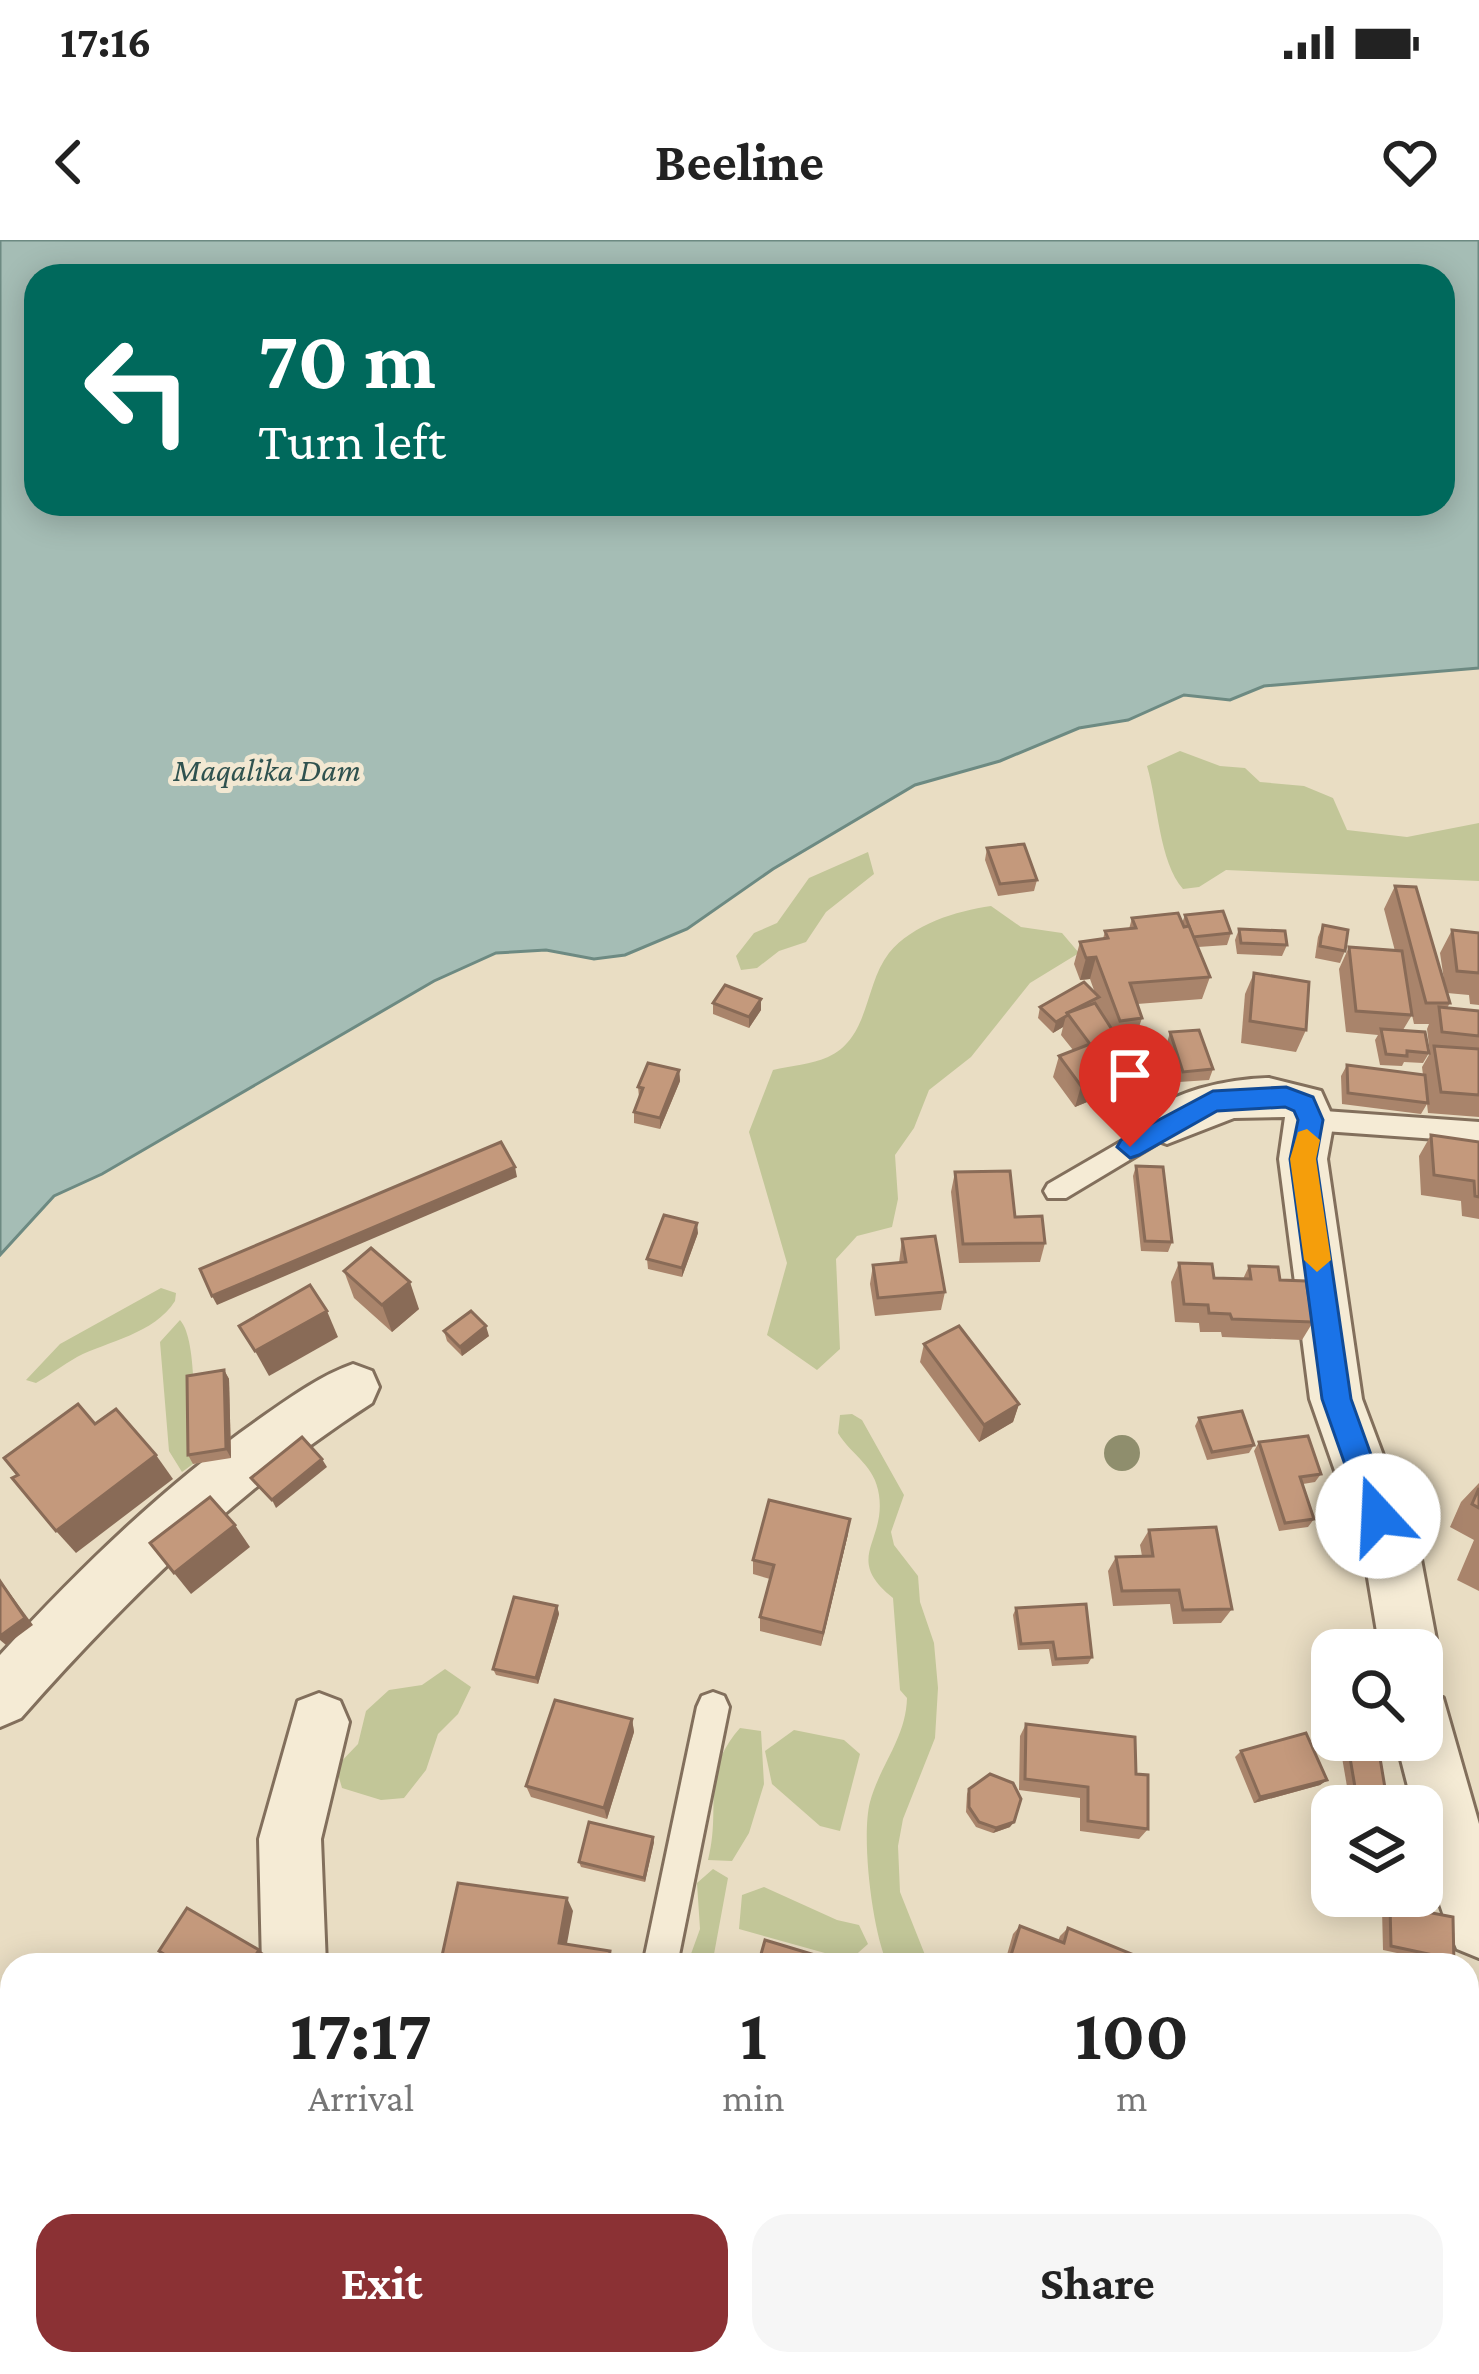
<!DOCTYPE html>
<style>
:root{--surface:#fff;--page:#f6f6f6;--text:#222;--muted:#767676;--accent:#8b3134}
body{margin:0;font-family:"Crimson Pro",serif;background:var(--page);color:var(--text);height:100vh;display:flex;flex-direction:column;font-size:45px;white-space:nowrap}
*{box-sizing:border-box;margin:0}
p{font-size:39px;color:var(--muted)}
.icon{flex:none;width:66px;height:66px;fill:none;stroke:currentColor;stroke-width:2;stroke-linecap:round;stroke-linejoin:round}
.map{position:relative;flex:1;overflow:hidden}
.sheet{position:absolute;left:0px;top:1713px;width:1479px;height:423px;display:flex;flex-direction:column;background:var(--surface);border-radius:36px 36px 0 0;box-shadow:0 6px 30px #0003}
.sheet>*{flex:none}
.top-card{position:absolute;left:24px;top:24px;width:1431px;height:252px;border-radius:36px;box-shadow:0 6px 30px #0003;background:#00695c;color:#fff;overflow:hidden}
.controls{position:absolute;left:1311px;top:1389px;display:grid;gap:24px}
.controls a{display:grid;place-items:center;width:132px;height:132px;border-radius:24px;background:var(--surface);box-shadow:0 6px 30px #0003;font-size:60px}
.pin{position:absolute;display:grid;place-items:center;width:102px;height:102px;color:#fff;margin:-123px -51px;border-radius:50% 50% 50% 0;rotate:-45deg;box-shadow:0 0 12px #0007}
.pin .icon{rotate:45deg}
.me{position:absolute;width:132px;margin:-66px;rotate:340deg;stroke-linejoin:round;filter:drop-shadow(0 0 9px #0008)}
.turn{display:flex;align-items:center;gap:42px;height:252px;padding:0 36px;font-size:54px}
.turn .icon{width:156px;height:156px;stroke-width:2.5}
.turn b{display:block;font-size:84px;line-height:102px}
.eta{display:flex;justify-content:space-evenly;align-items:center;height:204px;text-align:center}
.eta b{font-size:72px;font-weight:700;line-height:84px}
.button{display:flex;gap:24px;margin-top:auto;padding:24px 36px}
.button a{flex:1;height:138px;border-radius:36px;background:var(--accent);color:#fff;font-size:48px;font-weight:700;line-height:138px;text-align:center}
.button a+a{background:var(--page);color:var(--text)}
.status{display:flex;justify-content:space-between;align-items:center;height:84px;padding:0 60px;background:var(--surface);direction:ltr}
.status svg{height:33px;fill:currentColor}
header{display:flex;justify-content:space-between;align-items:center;height:156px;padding:0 36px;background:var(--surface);font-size:54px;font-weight:700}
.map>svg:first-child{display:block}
.green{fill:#c2c698}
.water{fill:#a5bdb5;stroke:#6d8a82;stroke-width:3;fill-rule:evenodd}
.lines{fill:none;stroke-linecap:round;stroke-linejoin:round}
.lane-casing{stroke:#826f5c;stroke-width:6}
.street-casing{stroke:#826f5c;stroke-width:6}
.lane{fill:#f5ebd5;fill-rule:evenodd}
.street{fill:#f5ebd5;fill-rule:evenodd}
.tree{fill:#8f8e6d}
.wall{fill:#a9846b}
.shaded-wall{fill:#896b57}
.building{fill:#c4997c;stroke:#896b57;stroke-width:3}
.route{fill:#1a73e8;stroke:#114b97;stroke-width:3}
.slow{fill:#f59e0b}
.labels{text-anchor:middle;stroke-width:10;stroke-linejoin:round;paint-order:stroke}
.far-water-label{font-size:33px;font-style:italic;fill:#2f524f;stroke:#f2e8d2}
</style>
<div class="status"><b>17:16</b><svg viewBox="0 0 49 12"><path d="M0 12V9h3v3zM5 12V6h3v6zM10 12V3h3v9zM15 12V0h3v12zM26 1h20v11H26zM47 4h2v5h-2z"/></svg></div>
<header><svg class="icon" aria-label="back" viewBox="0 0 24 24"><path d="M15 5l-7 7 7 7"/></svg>Beeline<svg class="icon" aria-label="heart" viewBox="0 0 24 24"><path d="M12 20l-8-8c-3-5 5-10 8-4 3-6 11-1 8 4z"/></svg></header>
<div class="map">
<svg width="1479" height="2134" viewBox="0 0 1479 2134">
<rect width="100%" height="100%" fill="#e9ddc3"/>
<g class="green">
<path d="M1180,511L1220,526L1245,528L1260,542L1304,546L1333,558L1347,590L1407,597L1479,583V641L1226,630L1199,647L1183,649C1159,622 1158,563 1147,526Z"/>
<polygon points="868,612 874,634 826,672 806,702 779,711 757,728 741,730 736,716 754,693 777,683 809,638"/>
<path d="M991,666L1021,687L1062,693L1079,713L1030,743L971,817L929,850L914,888L895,915L898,959L892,987L857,996L836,1019L840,1109L817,1130L767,1095L787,1023L749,892L773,830C790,826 812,824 828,817C870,798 864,745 889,713C913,684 956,671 991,666Z"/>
<path d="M161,1048L176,1053L175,1061C154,1094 108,1101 77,1117C63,1125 50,1135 36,1143L26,1140L60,1104Z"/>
<path d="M180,1080C199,1101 193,1191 193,1224L182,1232L169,1211L160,1102Z"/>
<path d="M852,1174L862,1180L904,1255L891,1292L894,1305L918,1336L920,1362L934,1403L938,1448L935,1498L903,1579L898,1606L900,1652L929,1725H888C872,1692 861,1596 870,1562C880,1525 906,1498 907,1458L900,1450L893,1358C843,1318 886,1303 879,1255C875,1225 852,1216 838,1193L840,1175Z"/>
<polygon points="445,1429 471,1447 458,1474 438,1494 426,1530 404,1558 381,1560 342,1548 336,1527 358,1504 366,1471 389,1450 422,1445"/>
<path d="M740,1488L761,1491L764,1544L749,1593L732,1621L708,1620C722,1564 699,1535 740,1488Z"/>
<polygon points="794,1490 844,1500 860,1514 840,1591 820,1586 772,1544 765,1511"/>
<polygon points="713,1629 728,1638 712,1725 687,1725 700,1689 697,1643"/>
<polygon points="764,1647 837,1680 859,1685 868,1704 850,1720 739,1689 742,1655"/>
</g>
<path class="water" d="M0,0H1479V428L1264,446L1230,460L1184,455L1128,480L1079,488L1000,521L915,545L773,629L687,689L625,715L594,719L546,710L496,713L434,741L102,934L54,956L0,1015ZM36,36H1443V264H36Z"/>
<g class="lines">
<defs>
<g id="lane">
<polygon points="1310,870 1479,882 1479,902 1310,890 1297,880"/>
<polygon points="1167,875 1176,878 1180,885 1176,892 1066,958 1048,958 1044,951 1048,944"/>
<polygon points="713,1452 724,1456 729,1467 677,1725 643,1725 697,1467 702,1456"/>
<polygon points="541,2124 579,2124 575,2134 537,2134"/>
<polygon points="1191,2124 1229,2124 1225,2134 1187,2134"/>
</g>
<g id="street">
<path d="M1269,838L1321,851L1334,880L1327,919L1362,1159L1420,1314L1438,1410L1429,1430L1422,1433V1410H1380L1364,1314L1310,1159L1279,919L1285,877L1234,878L1167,904L1150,898L1143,885C1162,850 1232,839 1269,838Z"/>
<path d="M353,1124L372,1131L379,1147L372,1163C237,1250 126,1359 21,1478L0,1487V1415C79,1329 163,1247 258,1180C288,1159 319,1136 353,1124Z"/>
<path d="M1422,1450L1443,1458L1479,1584V1718L1457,1709C1438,1664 1422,1614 1422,1566H1413L1396,1500H1422Z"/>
<polygon points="319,1453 340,1461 349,1482 321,1599 326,1725 262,1725 259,1599 298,1461"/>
<polygon points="166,2124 238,2124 236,2134 164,2134"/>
</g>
</defs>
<use href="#lane" class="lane-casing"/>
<use href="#street" class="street-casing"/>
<use href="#lane" class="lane"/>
<use href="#street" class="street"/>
</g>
<circle class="tree" cx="1122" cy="1213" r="18"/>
<g class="wall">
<polygon points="987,608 1037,640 1034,651 998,656 985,620"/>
<polygon points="1395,646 1444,740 1440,713 1452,690 1479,693 1479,765 1470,764 1469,755 1447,753 1450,763 1447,768 1479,771 1479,877 1428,873 1427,864 1421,874 1342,864 1341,836 1347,825 1423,835 1422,827 1430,813 1427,789 1429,784 1414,784 1412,775 1403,790 1429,813 1423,823 1404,822 1402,826 1380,825 1375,800 1378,795 1346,792 1339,729 1349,707 1395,711 1384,669"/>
<polygon points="1185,675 1231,693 1227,705 1198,707 1210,737 1202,759 1137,764 1142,778 1135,799 1120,801 1122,837 1107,843 1104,855 1075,867 1053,837 1059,816 1073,810 1061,795 1063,787 1053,793 1038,778 1040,767 1095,753 1090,739 1080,740 1074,724 1080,702 1103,699 1105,691 1129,689 1132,678 1182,683"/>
<polygon points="1323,685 1345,711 1340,723 1315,718 1318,697"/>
<polygon points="1239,689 1287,705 1282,716 1237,714 1235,700"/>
<polygon points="1254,733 1306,790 1296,812 1241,803 1245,754"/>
<polygon points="761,759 761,770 749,788 713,774 713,763"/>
<polygon points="1170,792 1213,829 1209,840 1179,842 1167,803"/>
<polygon points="679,830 680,841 660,889 634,883 634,872 639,857 638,847"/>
<polygon points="1431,895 1479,902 1479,979 1462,976 1461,961 1421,955 1419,916"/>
<polygon points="1136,926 1172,1002 1168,1012 1141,1011 1133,936"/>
<polygon points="955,932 1015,977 1045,1003 1040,1022 959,1023 951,952"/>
<polygon points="698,993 682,1037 648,1029 647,1019"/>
<polygon points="902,999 945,1052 941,1070 875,1076 870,1044 873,1025 899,1023"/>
<polygon points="1179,1023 1214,1038 1243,1039 1249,1026 1280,1040 1313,1082 1302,1100 1222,1097 1221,1092 1200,1092 1199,1083 1175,1082 1171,1042"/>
<polygon points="344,1031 419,1069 392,1092 354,1058"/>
<polygon points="444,1091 489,1096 462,1116 447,1101"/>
<polygon points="924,1104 1019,1164 1013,1182 979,1202 920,1122"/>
<polygon points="224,1130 229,1139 231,1218 193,1224 188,1215"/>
<polygon points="1199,1178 1254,1205 1249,1213 1207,1220 1195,1186"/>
<polygon points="1259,1202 1321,1234 1315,1242 1303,1244 1314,1279 1308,1287 1279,1291 1254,1211"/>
<polygon points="1479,1243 1479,1351 1457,1340 1474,1300 1450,1287 1461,1262"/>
<polygon points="1149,1290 1232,1369 1221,1383 1173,1384 1170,1364 1113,1366 1108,1331 1116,1317 1142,1316 1140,1305"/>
<polygon points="848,1294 821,1406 760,1391 760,1377 770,1339 753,1334 753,1320"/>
<polygon points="557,1366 559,1374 538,1444 496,1435 493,1429"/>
<polygon points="1016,1368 1092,1417 1088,1424 1052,1426 1049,1409 1018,1410 1013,1375"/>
<polygon points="632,1479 634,1492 607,1579 531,1557 526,1546"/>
<polygon points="1026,1484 1136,1534 1148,1589 1139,1599 1080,1591 1080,1558 1019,1550 1020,1496"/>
<polygon points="1339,1500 1377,1500 1387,1560 1379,1565 1350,1564"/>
<polygon points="1241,1511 1327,1540 1320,1545 1254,1563 1235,1517"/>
<polygon points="969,1549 1010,1587 993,1593 976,1587 966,1572 967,1554"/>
<polygon points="1332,1566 1332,1620 1329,1620 1325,1572"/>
<polygon points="654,1602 645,1642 581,1627 579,1622"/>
<polygon points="1390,1665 1454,1725 1425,1725 1425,1719 1383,1710 1382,1669"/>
<polygon points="1020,1686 1058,1701 1060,1696 1068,1688 1142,1725 1004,1725 1013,1694"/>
<polygon points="1467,1845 1479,1946 1467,1947"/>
<polygon points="1467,2000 1479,2000 1479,2077 1467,2074"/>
<polygon points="1116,2124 1184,2124 1180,2134 1112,2134"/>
<polygon points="1250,2124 1387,2124 1385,2134 1247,2134"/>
</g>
<g class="shaded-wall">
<polygon points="1096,717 1090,739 1080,740 1086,718"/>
<polygon points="761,759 761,770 749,788 749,777"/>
<polygon points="1066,776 1063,787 1053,793 1056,782"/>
<polygon points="1129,816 1122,837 1107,843 1104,855 1075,867 1081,846 1104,825"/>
<polygon points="679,830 680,841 660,889 660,878"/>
<polygon points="515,927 517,937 217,1065 212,1056"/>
<polygon points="697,983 698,993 682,1037 682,1028"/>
<polygon points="410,1042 419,1069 392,1092 382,1065"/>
<polygon points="327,1071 338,1097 269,1136 255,1111"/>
<polygon points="486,1086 489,1096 462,1116 460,1107"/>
<polygon points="224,1130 229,1139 231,1218 226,1209"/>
<polygon points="1019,1164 1013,1182 979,1202 984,1185"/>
<polygon points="156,1215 173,1239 76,1313 56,1291"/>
<polygon points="322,1219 327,1227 276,1268 272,1260"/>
<polygon points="850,1279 848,1294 821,1406 823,1393"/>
<polygon points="235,1285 250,1307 191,1354 174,1333"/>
<polygon points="0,1340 33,1385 6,1405 0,1400"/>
<polygon points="557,1366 559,1374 538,1444 536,1438"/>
<polygon points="632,1479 634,1492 607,1579 604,1568"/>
<polygon points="1327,1540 1320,1545 1254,1563 1260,1557"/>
<polygon points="1014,1582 1010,1587 993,1593 996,1588"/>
<polygon points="653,1597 654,1602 645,1642 644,1638"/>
<polygon points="567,1658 573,1671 565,1714 559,1703"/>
<polygon points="259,1710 265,1714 258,1725 249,1725"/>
<polygon points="119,2124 134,2124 127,2134 113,2134"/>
<polygon points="448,2124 455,2124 451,2134 444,2134"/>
</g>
<g class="building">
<polygon points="1024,604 1037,640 1000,644 987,608"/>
<polygon points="1395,646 1416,647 1450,763 1426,763"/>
<polygon points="1223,671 1231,693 1193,697 1185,675"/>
<polygon points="1178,673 1184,687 1189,686 1210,737 1130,743 1142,778 1120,781 1096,717 1086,718 1080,702 1108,698 1105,691 1136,688 1132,678"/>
<polygon points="1323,685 1348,690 1345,711 1320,706"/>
<polygon points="1239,689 1285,691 1287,705 1241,703"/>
<polygon points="1452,690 1479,693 1479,733 1457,731"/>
<polygon points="1349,707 1402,711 1412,775 1356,771"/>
<polygon points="1254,733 1309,742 1306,790 1250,781"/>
<polygon points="1084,742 1099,757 1067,773 1068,775 1056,782 1040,767"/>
<polygon points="725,745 761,759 749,777 713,763"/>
<polygon points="1095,763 1129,816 1104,825 1110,834 1081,846 1059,816 1090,804 1067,773"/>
<polygon points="1439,767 1479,771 1479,796 1442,792"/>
<polygon points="1381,789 1425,792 1429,813 1407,811 1407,816 1386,814"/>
<polygon points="1199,790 1213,829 1183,832 1170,792"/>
<polygon points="1434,806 1479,809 1479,855 1441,852"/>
<polygon points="648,823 679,830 660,878 634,872 643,848 638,847"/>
<polygon points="1347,825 1425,835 1428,863 1348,853"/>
<polygon points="1431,895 1479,902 1479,957 1475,956 1474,941 1434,935"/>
<polygon points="501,902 515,927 212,1056 200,1029"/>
<polygon points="1136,926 1163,927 1172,1002 1145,1001"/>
<polygon points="1010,931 1015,977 1042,976 1045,1003 963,1004 955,932"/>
<polygon points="664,975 697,983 682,1028 647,1019"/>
<polygon points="935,996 945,1052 878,1058 873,1025 906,1022 902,999"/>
<polygon points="371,1008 410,1042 382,1065 344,1031"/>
<polygon points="1179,1023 1212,1024 1214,1038 1251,1039 1249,1026 1278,1027 1280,1040 1306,1041 1313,1082 1232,1079 1230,1074 1209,1073 1208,1065 1184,1064"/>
<polygon points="310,1045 327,1071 255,1111 239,1086"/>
<polygon points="471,1071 486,1086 460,1107 444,1091"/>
<polygon points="959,1086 1019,1164 984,1185 924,1104"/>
<polygon points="224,1130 226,1209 188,1215 187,1136"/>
<polygon points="78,1164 95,1184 116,1169 156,1215 56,1291 12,1238 18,1235 4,1218"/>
<polygon points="1242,1171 1254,1205 1212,1212 1199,1178"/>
<polygon points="1308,1196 1321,1234 1300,1237 1314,1279 1285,1283 1259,1202"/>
<polygon points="302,1197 322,1219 272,1260 251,1238"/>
<polygon points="1479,1248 1479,1268 1472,1264"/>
<polygon points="210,1257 235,1285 174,1333 150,1303"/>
<polygon points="769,1260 850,1279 823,1393 760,1377 774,1325 753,1320"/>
<polygon points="1216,1287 1232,1369 1183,1370 1179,1350 1122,1351 1116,1317 1153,1316 1149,1290"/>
<polygon points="0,1341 25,1378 0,1396"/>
<polygon points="514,1357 557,1366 536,1438 493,1429"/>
<polygon points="1086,1364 1092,1417 1056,1419 1053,1402 1021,1404 1016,1368"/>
<polygon points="555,1460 632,1479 604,1568 526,1546"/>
<polygon points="1026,1484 1135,1497 1136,1534 1148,1535 1148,1589 1088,1581 1088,1547 1025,1539"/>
<polygon points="1306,1493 1327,1540 1260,1557 1241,1511"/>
<polygon points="1347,1500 1377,1500 1387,1560 1357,1559"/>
<polygon points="990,1534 1013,1543 1021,1559 1014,1582 996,1588 979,1582 969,1567 969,1549"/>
<polygon points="589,1582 653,1597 644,1638 579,1622"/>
<polygon points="458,1643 567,1658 559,1703 610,1711 608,1725 440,1725"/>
<polygon points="1390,1665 1453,1677 1454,1725 1433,1725 1433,1715 1391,1706"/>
<polygon points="187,1668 259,1710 249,1725 181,1725 159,1711"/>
<polygon points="1020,1686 1064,1703 1068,1688 1144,1719 1142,1725 1008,1725"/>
<polygon points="765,1700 848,1725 758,1725"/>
<polygon points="1479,1844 1479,1943 1467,1904 1467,1845"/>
<polygon points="1467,2029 1479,2032 1479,2074 1467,2071"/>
<polygon points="16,2124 119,2124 113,2134 9,2134"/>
<polygon points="392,2124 448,2124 444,2134 388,2134"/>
<polygon points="1128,2124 1184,2124 1180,2134 1123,2134"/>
<polygon points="1271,2124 1387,2124 1385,2134 1269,2134"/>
</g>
<polygon class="route" points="1286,847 1313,857 1323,880 1316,919 1351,1159 1393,1276 1388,1285 1378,1289 1367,1285 1363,1276 1322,1159 1290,919 1298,880 1294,871 1285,867 1217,871 1139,915 1130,918 1117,907 1121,900 1213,851"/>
<polygon class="slow" points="1307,889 1320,900 1316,919 1331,1020 1317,1032 1304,1020 1290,919 1298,892"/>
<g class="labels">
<g class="far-water-label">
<text x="267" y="541">Maqalika Dam</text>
</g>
</g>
</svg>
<div class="controls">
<a><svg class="icon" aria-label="search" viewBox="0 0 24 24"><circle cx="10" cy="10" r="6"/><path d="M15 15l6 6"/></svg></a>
<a><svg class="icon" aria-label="layers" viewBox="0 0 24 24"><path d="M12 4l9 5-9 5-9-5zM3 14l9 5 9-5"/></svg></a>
</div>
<div class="pin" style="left:1130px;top:907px;background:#d93025"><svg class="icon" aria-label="arrive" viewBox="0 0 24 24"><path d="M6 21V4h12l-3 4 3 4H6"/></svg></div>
<svg class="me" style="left:1378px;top:1276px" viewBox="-20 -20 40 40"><circle r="19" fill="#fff"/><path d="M0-13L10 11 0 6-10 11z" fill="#1a73e8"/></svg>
<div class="top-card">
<div class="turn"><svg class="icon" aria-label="left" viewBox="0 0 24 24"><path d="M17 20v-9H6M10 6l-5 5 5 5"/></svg><div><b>70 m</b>Turn left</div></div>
</div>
<section class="sheet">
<div class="eta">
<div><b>17:17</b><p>Arrival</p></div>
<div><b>1</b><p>min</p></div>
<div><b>100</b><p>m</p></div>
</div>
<div class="button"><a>Exit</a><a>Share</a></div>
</section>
</div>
